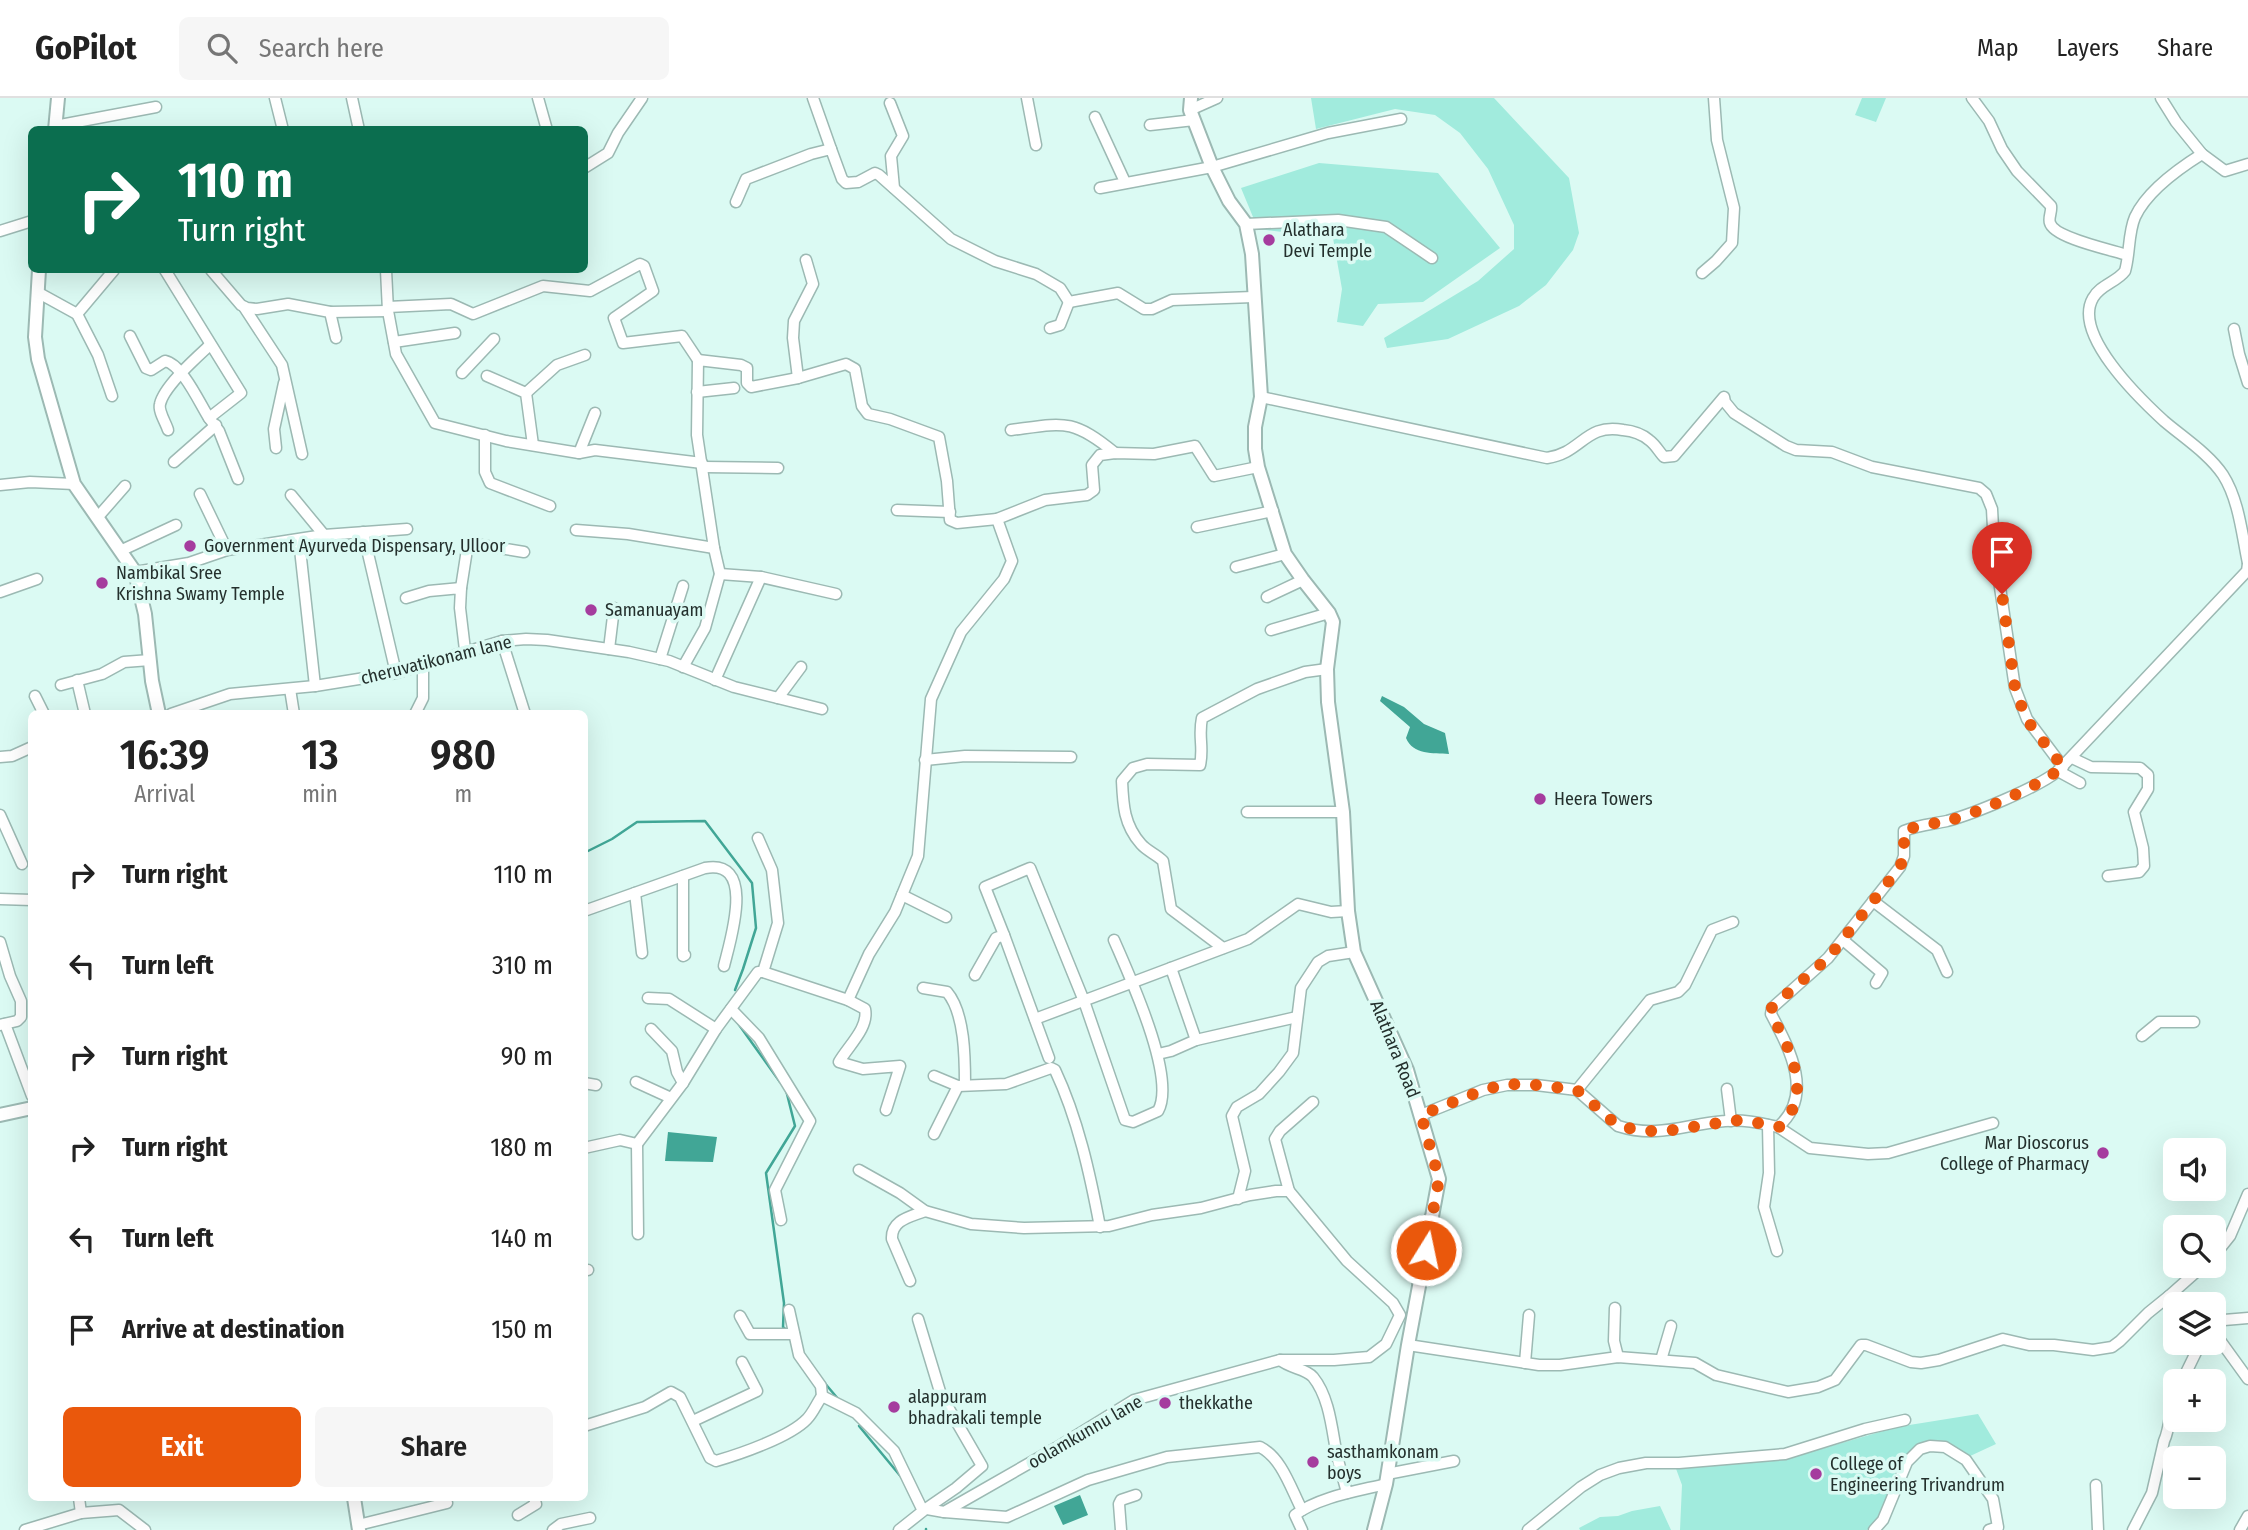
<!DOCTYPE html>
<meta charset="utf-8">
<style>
:root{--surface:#fff;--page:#f6f6f6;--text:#222;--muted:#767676;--line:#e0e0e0;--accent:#ea580c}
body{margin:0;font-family:"Fira Sans Condensed",sans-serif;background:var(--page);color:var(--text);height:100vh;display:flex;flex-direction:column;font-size:26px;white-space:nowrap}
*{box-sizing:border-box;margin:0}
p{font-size:23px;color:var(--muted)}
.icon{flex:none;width:38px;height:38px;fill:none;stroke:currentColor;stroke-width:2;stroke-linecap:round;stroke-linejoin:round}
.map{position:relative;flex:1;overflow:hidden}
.sheet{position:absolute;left:28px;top:612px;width:560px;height:791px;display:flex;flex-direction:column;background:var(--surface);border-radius:10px;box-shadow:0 7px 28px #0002}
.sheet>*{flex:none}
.banner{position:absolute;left:28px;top:28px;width:560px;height:147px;border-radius:10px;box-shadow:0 7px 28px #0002;background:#0b6e4f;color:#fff;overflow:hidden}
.fabs{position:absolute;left:2163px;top:1040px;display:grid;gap:14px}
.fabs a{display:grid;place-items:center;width:63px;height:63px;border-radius:10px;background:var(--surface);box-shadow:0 7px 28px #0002;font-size:35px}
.pin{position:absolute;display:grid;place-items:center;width:60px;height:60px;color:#fff;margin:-72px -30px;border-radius:50% 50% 50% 0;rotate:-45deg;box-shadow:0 0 7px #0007}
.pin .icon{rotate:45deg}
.me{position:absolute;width:77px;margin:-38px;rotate:10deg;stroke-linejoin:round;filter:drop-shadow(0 0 5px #0008)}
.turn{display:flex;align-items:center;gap:24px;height:147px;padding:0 35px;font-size:32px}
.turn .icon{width:91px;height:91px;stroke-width:2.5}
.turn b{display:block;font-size:49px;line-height:60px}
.eta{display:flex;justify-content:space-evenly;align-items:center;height:119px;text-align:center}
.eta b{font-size:42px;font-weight:600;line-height:49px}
.action{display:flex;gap:14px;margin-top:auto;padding:14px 35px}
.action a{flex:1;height:80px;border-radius:10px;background:var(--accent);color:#fff;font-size:28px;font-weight:600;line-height:80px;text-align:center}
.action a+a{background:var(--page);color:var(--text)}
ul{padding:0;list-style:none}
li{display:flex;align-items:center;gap:21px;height:91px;padding:0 35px}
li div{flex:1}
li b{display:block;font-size:26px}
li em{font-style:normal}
header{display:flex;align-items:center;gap:42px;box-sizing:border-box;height:98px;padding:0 35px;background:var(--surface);border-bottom:2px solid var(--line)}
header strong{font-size:33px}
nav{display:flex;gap:38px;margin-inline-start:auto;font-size:24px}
.search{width:490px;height:63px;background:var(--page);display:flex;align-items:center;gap:18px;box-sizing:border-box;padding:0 24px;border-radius:10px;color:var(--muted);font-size:26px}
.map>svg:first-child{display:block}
.green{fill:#a1ebdd}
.water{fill:#41a696}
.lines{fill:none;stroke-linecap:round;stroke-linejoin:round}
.stream{stroke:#41a696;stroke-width:2.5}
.minor-casing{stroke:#9cb9b3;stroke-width:13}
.tertiary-casing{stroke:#9cb9b3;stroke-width:16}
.secondary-casing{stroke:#9cb9b3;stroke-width:16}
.minor{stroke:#fff;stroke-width:10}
.tertiary{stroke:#fff;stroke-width:12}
.secondary{stroke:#fff;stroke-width:12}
.route{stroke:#ea580c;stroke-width:12;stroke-dasharray:0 21.6}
.poi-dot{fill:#a53c9e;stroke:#dbfaf3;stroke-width:2.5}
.labels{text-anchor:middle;stroke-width:7;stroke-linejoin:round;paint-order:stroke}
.poi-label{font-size:18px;fill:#24302d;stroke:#dbfaf3;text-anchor:start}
.street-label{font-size:18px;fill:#24302d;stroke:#dbfaf3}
</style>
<header>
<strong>GoPilot</strong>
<div class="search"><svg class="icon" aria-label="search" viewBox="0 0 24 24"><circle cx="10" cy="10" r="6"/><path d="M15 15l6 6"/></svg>Search here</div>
<nav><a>Map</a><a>Layers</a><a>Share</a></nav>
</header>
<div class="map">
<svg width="2248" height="1432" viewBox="0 0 2248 1432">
<rect width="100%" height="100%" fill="#dbfaf3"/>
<g class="green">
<polygon points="1311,0 1494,0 1569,80 1579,135 1573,152 1546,187 1519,208 1448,241 1387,250 1384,240 1478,183 1514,151 1514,127 1488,71 1460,35 1435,17 1395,11 1316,31"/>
<polygon points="1862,0 1886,0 1876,24 1855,17"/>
<polygon points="1319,65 1438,75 1500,150 1423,204 1378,206 1363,228 1337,224 1342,191 1333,140 1258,131 1241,90"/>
<polygon points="1978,1316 1996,1346 1968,1359 1944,1344 1926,1343 1902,1362 1879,1420 1867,1432 1680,1432 1682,1387 1675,1368 1790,1360 1897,1329"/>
<polygon points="1660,1408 1671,1432 1580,1432 1579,1430 1600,1419 1618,1418 1632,1413"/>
</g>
<g class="water">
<path d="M1382,598L1404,609L1424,626L1445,635L1449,656C1433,655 1413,657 1406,640L1410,629L1380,603Z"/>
<polygon points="668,1034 717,1039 713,1064 665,1063"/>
<polygon points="1080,1397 1088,1417 1063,1427 1054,1408"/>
</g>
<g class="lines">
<g class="stream">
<polyline points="584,755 612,741 637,724 705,723 752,785 756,830 743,871 735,892"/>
<polyline points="737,924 780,984"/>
<polyline points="786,1232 783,1229 784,1205 766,1075 795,1028 786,992"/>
<polyline points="823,1283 839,1302"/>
<polyline points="859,1328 902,1380"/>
<polyline points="926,1431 926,1432"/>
</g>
<defs>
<g id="minor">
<polyline points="275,0 283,32"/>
<polyline points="352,0 359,32"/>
<polyline points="538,0 547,32"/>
<polyline points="813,0 831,51"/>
<polyline points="1027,0 1036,47"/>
<path d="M1972,0L1989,23L2002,51L2017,73L2051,108C2052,114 2048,120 2050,125C2054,140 2112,152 2127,157"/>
<path d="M2161,0L2176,24L2202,56C2178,71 2147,93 2135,119C2128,135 2130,156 2125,173C2117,184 2100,187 2093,200C2072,236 2140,301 2164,323C2184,340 2209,356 2223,377C2239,402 2242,437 2248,465"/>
<polyline points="890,5 903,38 891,58 894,90"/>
<polyline points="1190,12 1217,0"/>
<polyline points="1095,19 1125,84"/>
<polyline points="1150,27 1194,22"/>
<polyline points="55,28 156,9"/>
<polyline points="2202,56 2225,73 2248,66"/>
<polyline points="584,70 608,55 618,35 642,0"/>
<polyline points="1100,90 1212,69 1328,35 1401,21"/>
<polyline points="736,104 746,81 811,56 831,51 842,81 846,85 858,84 875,75 879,77 951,141 995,163 1036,176 1060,190 1069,204 1118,195 1144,211 1152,211 1172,202 1253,199"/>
<polyline points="1246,126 1338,122 1386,129 1432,160"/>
<polyline points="0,133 32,123"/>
<polyline points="165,172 241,295 209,320 219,333 238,381"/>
<polyline points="211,172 241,207 247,210 257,211 288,206 330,214 336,240"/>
<polyline points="386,172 388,213 396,256 435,325 506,343 579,355 595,352 702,365"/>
<polyline points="1702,175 1716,163 1732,145 1734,110 1717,42 1714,0"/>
<polyline points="37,194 77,216 114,172"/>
<polyline points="244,209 282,267 302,356"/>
<polyline points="388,209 451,206 473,216 543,188 590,193 640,166 644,168 653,193 614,220 623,245 682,238 698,262"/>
<polyline points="330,214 388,213"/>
<polyline points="77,216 98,257 112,298"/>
<polyline points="1050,230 1060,227 1069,204"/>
<polyline points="2234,231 2239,256 2248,285"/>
<path d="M130,238L146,270L151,272L165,263C182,266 200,306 209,320"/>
<polyline points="394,244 455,235"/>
<polyline points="462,275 494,241"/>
<polyline points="487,278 526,295 533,347"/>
<polyline points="798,280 793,240 794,223 813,186 806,162"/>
<polyline points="697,294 734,290"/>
<polyline points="526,295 557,267 585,257"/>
<path d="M1261,299L1547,360C1582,355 1585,325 1623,332C1633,333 1642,336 1649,342C1656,347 1659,354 1664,359L1674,358L1724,299L1725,304L1734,315L1786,348L1796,352L1832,354L1872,369L1979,390L1986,396L1992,411L1994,449L2015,590L2027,621L2063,669"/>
<path d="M168,332C166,325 158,313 160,306C164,288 196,260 210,247"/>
<path d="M1011,332C1064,325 1072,320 1115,355"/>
<polyline points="485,337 485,374 490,385 550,408"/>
<polyline points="276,350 274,331 284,285"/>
<polyline points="579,355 595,315"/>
<polyline points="174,364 216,327"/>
<polyline points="704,369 778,370"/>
<polyline points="0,387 30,384 74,386"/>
<polyline points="200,396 227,452"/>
<polyline points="291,397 324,437"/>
<polyline points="897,412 950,414"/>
<polyline points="97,420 125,388"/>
<polyline points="1197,429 1273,413"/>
<polyline points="576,432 628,436 714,450"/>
<polyline points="363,434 396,575"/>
<polyline points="299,442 315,588"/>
<polyline points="120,453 176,427"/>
<polyline points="1236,469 1285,456"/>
<polyline points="135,474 189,465 227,452 324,437 407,431"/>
<polyline points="720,476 761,479 836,496"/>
<polyline points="461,490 468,445 524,454"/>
<polyline points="0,494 37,481"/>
<polyline points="1267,499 1303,482"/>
<polyline points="406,500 429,493 461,490 460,510 465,552"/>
<polyline points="1271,532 1329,515"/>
<polyline points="502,543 525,616"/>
<polyline points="609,551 614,510"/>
<polyline points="660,561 683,488"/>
<polyline points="683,569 705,530 720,476 714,450 697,337 698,262 741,267 747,270 747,285 751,289 798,280 846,266 855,271 862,308 868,316 890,321 939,339 947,383 950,422 957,425 997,421"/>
<polyline points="77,582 85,616"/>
<polyline points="715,582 761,479"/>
<polyline points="61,587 102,576 124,564 150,562"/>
<polyline points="290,591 294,616"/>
<polyline points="35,598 44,616"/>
<polyline points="778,600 801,569"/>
<polyline points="171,616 230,596 315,588 396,575 502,543 526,541 547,542 629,554 669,563 734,589 822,611"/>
<polyline points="415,616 423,600 423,566"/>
<polyline points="0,659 12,658 32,649"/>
<polyline points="2072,660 2091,669 2140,670 2148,677 2148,691 2134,714 2143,750 2144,768 2139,774 2108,778"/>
<polyline points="925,662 965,658 1071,659"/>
<polyline points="2058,673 2080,685"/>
<polyline points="1247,714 1343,714"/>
<polyline points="0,717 22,766"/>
<polyline points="758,740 772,772 778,825 763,874"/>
<polyline points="683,778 683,858 685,857"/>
<polyline points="635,795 642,855"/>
<polyline points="902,797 946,819"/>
<polyline points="0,801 32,802"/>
<polyline points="1873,803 1937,852 1947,874"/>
<path d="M584,813L705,770C757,760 730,843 724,868"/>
<polyline points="1004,837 1049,960"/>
<polyline points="1843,842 1882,875 1876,885"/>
<polyline points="0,844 10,878 21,903 21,919 17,923 0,927"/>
<path d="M1223,850L1171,811L1163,763C1156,756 1147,753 1141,746C1124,727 1123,707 1122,683L1133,670L1147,666L1200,667C1204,649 1198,639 1202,620L1257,591L1305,574L1327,571"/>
<path d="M975,877L996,840L1004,837L985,789L1030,770L1084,903L1125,1022L1133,1024L1158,1013C1177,980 1129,877 1114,842"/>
<path d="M923,890L947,894C965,915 965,961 965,987"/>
<polyline points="648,900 669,901 716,931"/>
<polyline points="848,902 869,856 895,814 918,758 931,601 961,534 1004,481 1012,463 997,421 1045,402 1087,397 1094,392 1092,367 1100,357 1115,355 1154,356 1195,348 1214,378 1258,369"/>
<polyline points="731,911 759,940 810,1023 775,1092 781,1122"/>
<polyline points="1035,921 1248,841 1298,806 1331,814 1348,813"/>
<polyline points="5,926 32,998"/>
<polyline points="651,931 672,953 677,974 683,985"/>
<polyline points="2142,938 2159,924 2194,924"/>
<polyline points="1196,942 1297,919"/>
<polyline points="1158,956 1171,953 1196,942 1171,870"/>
<path d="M934,978L958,988L1006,986L1051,970L1055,972C1078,1021 1090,1076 1100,1129"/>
<polyline points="636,984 671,1000"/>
<polyline points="584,985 596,987"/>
<polyline points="1727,991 1731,1023"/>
<polyline points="1577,992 1650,902 1678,894 1685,887 1712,832 1733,824"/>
<path d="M1421,1017L1483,992L1507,987H1536L1577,992L1618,1028C1658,1041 1686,1026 1725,1023C1743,1021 1760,1025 1778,1029C1815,997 1789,950 1771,916L1772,910L1828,860L1900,769L1904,758V733C1918,727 1933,726 1947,723C1973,716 2037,690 2058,673L2247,473L2248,466"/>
<polyline points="1768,1027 1769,1075 1764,1109 1777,1153"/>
<polyline points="1778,1029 1810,1050 1868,1056 1888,1055 1993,1025"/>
<polyline points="934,1036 958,988"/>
<polyline points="637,1046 638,1136"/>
<path d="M584,1050L620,1042L637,1046L683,985L716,931L758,874H763L848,902L865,911C869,930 848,948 839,964L863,971L900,968L886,1012"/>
<polyline points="859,1072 900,1095 925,1113 971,1126 1024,1130 1109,1128 1152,1117 1201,1110 1250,1097 1276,1093 1289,1093 1347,1163 1393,1205 1400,1217 1386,1246 1369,1259 1334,1262 1280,1262 1134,1302 1056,1350 944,1414 927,1411"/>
<polyline points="1289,1093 1275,1041 1280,1033 1313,1004"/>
<polyline points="1238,1101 1245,1073 1232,1018 1237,1009 1259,996 1279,974 1293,955 1301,890 1318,864 1328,858 1354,854"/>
<polyline points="2214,1158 2230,1138 2248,1096"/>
<polyline points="584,1172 588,1172"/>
<path d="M910,1183L892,1141C891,1122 910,1119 925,1113"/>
<polyline points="2169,1198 2204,1167"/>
<polyline points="1615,1210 1614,1243 1618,1259"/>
<polyline points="789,1212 799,1257 821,1288 822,1298"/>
<polyline points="740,1218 750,1236 794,1236"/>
<polyline points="918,1221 941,1297 982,1368 956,1390 924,1412"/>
<polyline points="2214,1226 2224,1222 2248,1220"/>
<polyline points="2214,1234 2248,1281"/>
<polyline points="1408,1247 1539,1267 1560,1267 1618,1259 1695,1265 1716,1277 1788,1294 1818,1289 1835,1282 1861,1247 1866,1247 1911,1264 1921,1265 1939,1262 2003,1241 2029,1247 2054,1247 2093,1252 2112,1249 2120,1243 2148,1215 2169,1198 2179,1206"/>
<path d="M1280,1262C1291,1271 1305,1270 1313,1279C1330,1300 1332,1333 1337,1358C1340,1370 1344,1383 1347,1395"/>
<polyline points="1661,1262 1671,1228"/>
<polyline points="1525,1265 1529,1217"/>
<polyline points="2182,1283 2201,1244"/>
<polyline points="693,1323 757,1293 742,1264"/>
<path d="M584,1328L645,1309L671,1294L680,1299L710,1360L716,1363C740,1356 790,1339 807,1321C813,1315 817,1305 822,1298L856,1315L894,1353L923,1413L899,1432"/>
<polyline points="1387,1376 1454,1363"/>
<polyline points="2096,1387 2098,1432"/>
<polyline points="79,1400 81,1415"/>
<path d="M944,1414L1007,1419L1088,1382L1167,1359L1260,1349C1282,1360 1291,1391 1302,1412"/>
<polyline points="518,1417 536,1406 534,1400"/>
<polyline points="358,1427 447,1405"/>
<polyline points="25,1432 81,1415 119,1412 145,1432"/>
<polyline points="553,1432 561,1426 590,1420"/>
<polyline points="1121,1432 1119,1406 1121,1402 1136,1397"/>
<path d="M1302,1432L1295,1417C1318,1399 1358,1393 1386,1386"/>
<polyline points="1528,1432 1581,1389 1600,1377 1619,1370 1646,1365 1679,1365 1785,1356 1865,1331 1905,1322"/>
<polyline points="1874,1432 1883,1422 1907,1364 1920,1351 1930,1348 1945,1349 1966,1362 1993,1401 1998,1429 1989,1432"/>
<path d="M2133,1432L2152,1395L2164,1343C2171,1328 2169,1311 2175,1295"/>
<polyline points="2240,1432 2248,1418"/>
</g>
<g id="tertiary">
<polyline points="1191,0 1190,12 1212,69 1229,103 1246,126 1252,156 1261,299 1255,329 1255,351 1258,369 1285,456 1303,482 1329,515 1333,524 1327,571 1328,604 1343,714 1348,813 1354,854 1407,972 1439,1081 1408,1247 1386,1386 1374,1432"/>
<polyline points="0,1017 32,1010"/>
</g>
<g id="secondary">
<polyline points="55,32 58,0"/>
<polyline points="39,172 35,239 38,261 74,386 135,474 145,516 152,583 159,616"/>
<polyline points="354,1400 359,1432"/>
</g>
</defs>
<use href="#minor" class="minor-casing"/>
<use href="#tertiary" class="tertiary-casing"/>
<use href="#secondary" class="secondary-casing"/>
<use href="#minor" class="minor"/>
<use href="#tertiary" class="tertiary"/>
<use href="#secondary" class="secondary"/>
</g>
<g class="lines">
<path class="route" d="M1426,1152L1439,1081L1421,1017L1483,992L1507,986L1536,987L1577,992L1618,1028L1643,1033H1667L1731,1023L1743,1022L1779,1029C1815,997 1789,950 1771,916L1772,909L1828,860L1900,769L1904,758V733C1918,727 1933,726 1947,723C1978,715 2039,688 2063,669L2026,621L2015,590L2002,496"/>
</g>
<g class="poi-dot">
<circle cx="1269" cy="142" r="7"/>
<circle cx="190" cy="448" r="7"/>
<circle cx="102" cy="485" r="7"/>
<circle cx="591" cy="512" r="7"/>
<circle cx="1540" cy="701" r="7"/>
<circle cx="2103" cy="1055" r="7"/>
<circle cx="1165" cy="1305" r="7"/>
<circle cx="894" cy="1309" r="7"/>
<circle cx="1313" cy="1364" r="7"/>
<circle cx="1816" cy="1376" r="7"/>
</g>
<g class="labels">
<g class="poi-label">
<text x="1283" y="138">Alathara<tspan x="1283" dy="21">Devi Temple</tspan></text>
<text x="204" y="454">Government Ayurveda Dispensary, Ulloor</text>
<text x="116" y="481">Nambikal Sree<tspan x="116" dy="21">Krishna Swamy Temple</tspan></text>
<text x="605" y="518">Samanuayam</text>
<text x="1554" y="707">Heera Towers</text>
<text x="2089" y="1051" text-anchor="end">Mar Dioscorus<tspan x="2089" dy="21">College of Pharmacy</tspan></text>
<text x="908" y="1305">alappuram<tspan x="908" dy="21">bhadrakali temple</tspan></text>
<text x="1179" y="1311">thekkathe</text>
<text x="1327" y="1360">sasthamkonam<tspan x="1327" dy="21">boys</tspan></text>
<text x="1830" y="1372">College of<tspan x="1830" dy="21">Engineering Trivandrum</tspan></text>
</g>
<g class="street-label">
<text transform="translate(436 562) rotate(-14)" y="6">cheruvatikonam lane</text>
<text transform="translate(1395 951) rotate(68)" y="6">Alathara Road</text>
<text transform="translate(1085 1334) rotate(-30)" y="6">oolamkunnu lane</text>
</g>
</g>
</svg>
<div class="fabs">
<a><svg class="icon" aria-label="sound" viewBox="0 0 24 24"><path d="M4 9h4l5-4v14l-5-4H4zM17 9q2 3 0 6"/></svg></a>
<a><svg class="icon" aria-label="search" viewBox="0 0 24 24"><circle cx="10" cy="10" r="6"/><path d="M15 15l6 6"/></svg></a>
<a><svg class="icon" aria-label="layers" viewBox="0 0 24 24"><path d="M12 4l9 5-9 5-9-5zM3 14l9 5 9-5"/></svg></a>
<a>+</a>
<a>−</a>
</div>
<div class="pin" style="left:2002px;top:496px;background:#d93025"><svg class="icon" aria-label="arrive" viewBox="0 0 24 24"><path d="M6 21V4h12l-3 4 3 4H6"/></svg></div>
<svg class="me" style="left:1426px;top:1152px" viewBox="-20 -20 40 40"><circle r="17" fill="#ea580c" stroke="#fff" stroke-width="3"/><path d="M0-11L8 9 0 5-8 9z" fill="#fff"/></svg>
<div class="banner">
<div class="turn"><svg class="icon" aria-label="right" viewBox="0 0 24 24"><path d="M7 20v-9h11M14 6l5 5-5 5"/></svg><div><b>110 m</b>Turn right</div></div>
</div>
<section class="sheet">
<div class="eta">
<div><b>16:39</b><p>Arrival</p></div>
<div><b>13</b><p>min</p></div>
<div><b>980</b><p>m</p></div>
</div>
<ul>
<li><svg class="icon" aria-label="right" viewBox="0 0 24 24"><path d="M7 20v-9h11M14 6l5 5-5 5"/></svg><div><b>Turn right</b></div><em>110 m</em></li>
<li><svg class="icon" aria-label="left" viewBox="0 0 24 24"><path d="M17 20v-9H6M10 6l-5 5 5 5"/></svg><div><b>Turn left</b></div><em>310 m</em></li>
<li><svg class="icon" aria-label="right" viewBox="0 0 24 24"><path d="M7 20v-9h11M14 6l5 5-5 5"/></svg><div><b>Turn right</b></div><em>90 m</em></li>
<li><svg class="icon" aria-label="right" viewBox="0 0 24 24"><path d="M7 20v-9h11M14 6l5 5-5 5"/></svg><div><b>Turn right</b></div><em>180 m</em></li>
<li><svg class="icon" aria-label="left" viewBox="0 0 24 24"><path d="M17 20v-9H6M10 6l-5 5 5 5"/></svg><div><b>Turn left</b></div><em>140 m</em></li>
<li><svg class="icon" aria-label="arrive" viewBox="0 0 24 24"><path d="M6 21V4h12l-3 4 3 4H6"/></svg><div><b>Arrive at destination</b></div><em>150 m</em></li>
</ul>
<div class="action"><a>Exit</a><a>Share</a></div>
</section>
</div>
